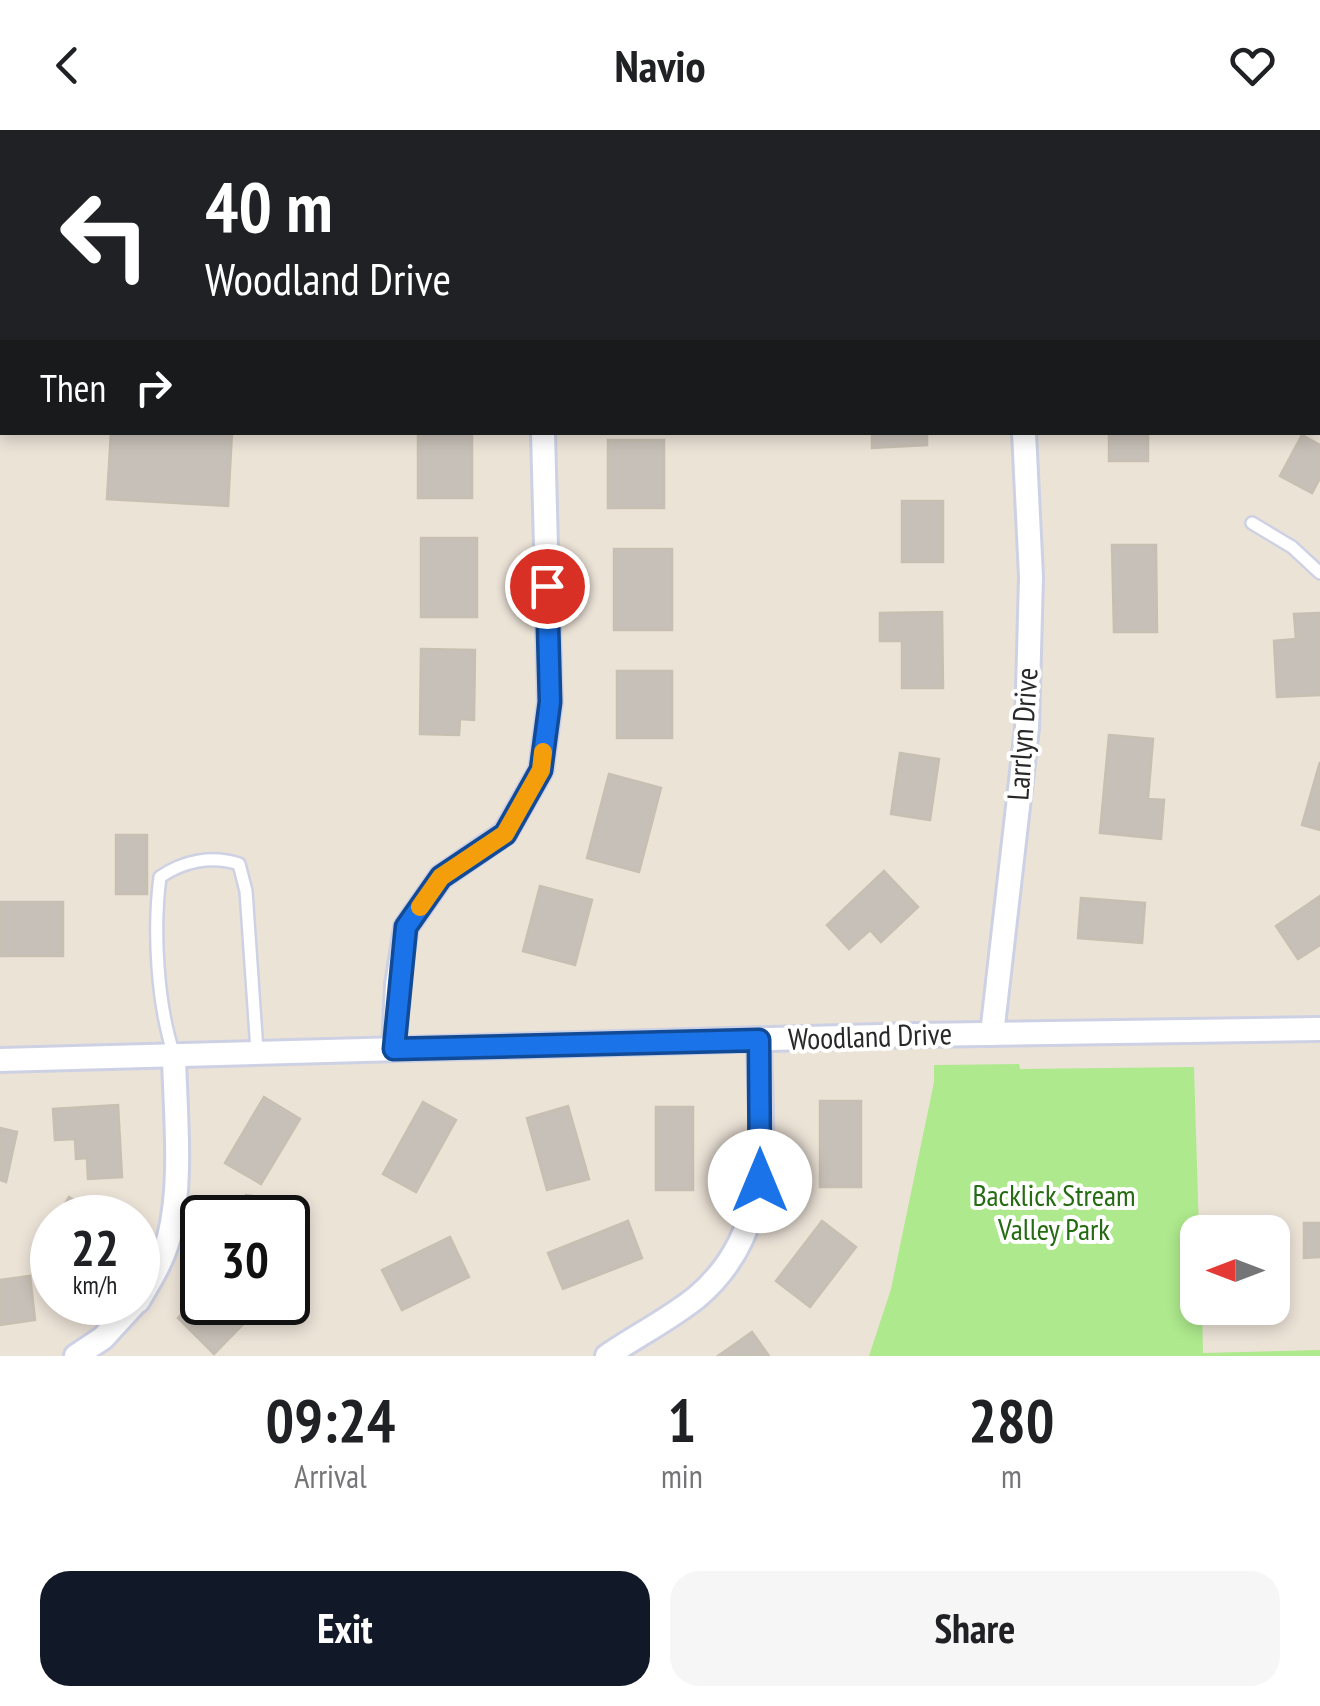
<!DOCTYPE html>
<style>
:root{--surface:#fff;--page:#f6f6f6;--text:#202124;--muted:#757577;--accent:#111827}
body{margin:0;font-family:"PT Sans Narrow",sans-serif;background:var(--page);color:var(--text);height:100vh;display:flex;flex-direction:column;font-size:38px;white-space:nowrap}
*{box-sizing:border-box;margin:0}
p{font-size:32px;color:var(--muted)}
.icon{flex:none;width:55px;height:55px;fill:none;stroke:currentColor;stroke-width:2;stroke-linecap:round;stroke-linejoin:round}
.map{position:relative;height:1226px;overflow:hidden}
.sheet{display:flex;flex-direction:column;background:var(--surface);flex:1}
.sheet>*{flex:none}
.top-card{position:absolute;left:0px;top:0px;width:1320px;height:305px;box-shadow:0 5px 15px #0003;background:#202124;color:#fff;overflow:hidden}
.needle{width:65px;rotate:270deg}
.controls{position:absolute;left:1180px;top:1085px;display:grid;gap:20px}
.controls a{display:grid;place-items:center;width:110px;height:110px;border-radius:20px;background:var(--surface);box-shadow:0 5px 15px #0003;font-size:50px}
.speed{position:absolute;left:30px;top:1065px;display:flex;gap:20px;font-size:50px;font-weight:700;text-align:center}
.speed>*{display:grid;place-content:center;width:130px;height:130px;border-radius:50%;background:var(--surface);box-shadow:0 5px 15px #0003;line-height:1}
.speed small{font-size:25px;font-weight:400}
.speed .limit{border:5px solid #111;border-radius:15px;background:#fff;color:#111}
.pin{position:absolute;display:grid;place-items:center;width:85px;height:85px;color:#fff;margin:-42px;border:5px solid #fff;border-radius:50%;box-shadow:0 2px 10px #0007}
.me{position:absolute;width:110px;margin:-55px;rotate:0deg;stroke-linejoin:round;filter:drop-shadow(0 0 8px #0008)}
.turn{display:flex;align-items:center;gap:35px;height:210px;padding:0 40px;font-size:45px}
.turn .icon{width:130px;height:130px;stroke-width:2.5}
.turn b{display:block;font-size:70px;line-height:85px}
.then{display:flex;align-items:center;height:95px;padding:0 40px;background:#0003;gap:20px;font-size:38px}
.eta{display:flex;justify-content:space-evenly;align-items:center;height:170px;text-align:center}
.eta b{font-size:60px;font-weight:600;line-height:70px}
.action{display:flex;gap:20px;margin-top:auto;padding:20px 40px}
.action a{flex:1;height:115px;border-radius:30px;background:var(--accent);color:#fff;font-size:40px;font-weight:600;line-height:115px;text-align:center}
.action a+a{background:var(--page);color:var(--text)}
header{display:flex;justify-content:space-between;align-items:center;height:130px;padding:0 40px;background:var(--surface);font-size:45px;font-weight:600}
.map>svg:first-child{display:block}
.green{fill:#aee98d}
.building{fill:#c7c0b8;stroke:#c7bfb1;stroke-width:2.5}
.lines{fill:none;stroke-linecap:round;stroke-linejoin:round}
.service-casing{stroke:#cdd1e3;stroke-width:16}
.minor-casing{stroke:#cdd1e3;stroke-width:28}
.service{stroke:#fff;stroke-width:11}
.minor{stroke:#fff;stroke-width:22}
.route-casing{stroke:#114b97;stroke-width:25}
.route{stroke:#1a73e8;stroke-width:18}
.slow{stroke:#f59e0b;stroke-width:18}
.labels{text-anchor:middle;stroke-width:8;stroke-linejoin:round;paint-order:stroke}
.street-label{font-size:30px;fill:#282828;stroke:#fff}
.park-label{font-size:30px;fill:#256b12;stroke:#fff}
</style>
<header><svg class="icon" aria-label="back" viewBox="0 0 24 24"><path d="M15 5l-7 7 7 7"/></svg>Navio<svg class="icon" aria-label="heart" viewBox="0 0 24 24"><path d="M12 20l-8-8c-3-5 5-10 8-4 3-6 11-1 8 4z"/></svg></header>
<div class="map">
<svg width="1320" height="1226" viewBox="0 0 1320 1226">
<rect width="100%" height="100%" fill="#ece3d7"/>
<polygon class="green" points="1019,934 1020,939 1194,937 1199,1102 1198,1178 1202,1178 1203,1223 1320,1220 1320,1226 869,1226 891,1159 934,952 934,935"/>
<g class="building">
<polygon points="111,302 232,302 228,376 107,369"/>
<rect x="418" y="302" width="54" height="66"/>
<polygon points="872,302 927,302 927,315 872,318"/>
<rect x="1109" y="302" width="39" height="29"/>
<polygon points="1302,305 1320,315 1320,348 1312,363 1280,346"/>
<rect x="608" y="310" width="56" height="68"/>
<rect x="902" y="371" width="41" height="61"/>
<rect x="421" y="408" width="56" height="79"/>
<polygon points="1112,415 1156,415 1157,502 1114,502"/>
<rect x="614" y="419" width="58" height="81"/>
<polygon points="942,482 943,558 902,558 902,511 880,511 880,483"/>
<polygon points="1320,483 1320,565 1277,567 1274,511 1296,509 1294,484"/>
<polygon points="421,519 475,520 474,590 460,589 459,605 420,604"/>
<rect x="617" y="541" width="55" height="67"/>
<polygon points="1109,605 1153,609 1148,669 1164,670 1161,709 1100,703"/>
<polygon points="900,623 939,629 930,690 891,684"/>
<polygon points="1320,632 1320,700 1302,695"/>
<polygon points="609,644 661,658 639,742 587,728"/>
<rect x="116" y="705" width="31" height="59"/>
<polygon points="884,741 918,777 881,812 870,800 849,819 827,795"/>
<polygon points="540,756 592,770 575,835 523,821"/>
<polygon points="1320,766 1320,815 1298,829 1276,796"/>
<polygon points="1081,768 1145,773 1142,813 1078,808"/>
<rect x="0" y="772" width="63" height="54"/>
<polygon points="264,967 300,989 261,1054 225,1033"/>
<rect x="820" y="971" width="41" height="86"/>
<polygon points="423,972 456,990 416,1062 383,1044"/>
<polygon points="118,975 122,1047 88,1049 87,1028 76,1029 75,1009 55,1010 53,979"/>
<polygon points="568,976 589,1049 547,1060 527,988"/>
<rect x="656" y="977" width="37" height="83"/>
<polygon points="0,998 17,1002 6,1052 0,1050"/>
<polygon points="246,1065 296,1072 288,1131 288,1088 243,1088"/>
<polygon points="69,1067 105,1088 57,1088"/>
<polygon points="628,1091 642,1128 563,1159 548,1123"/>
<polygon points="822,1091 856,1117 810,1177 776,1151"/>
<polygon points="1304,1093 1320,1093 1320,1127 1304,1128"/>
<polygon points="52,1095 52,1133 36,1124"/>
<polygon points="450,1107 469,1147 402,1180 382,1140"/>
<polygon points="30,1146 35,1190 0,1195 0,1150"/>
<polygon points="202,1163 202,1172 251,1172 258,1179 214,1224 178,1188"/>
<polygon points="752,1202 769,1226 718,1226"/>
</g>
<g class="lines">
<defs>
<g id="service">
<polyline points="1252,393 1292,417 1320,443"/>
<path d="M174,925C157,874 153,800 160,747C183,731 212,725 239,734L246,761L257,921"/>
</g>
<g id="minor">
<polyline points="195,2 196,0"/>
<polyline points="1040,2 1043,0"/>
<polyline points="0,58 2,58"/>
<polyline points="992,904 1027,598 1031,447 1024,302"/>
<polyline points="394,919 397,855 406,797 441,747 505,703 541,640 550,572 543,302"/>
<polyline points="0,930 915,905 1320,899"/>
<path d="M138,1171C150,1151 163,1130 169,1107C183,1052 175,982 174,925"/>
<polyline points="76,1226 103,1208 136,1172"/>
<path d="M607,1226C636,1206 670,1189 697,1167C777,1099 760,1004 759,910"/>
</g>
</defs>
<use href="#service" class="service-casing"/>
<use href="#minor" class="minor-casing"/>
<use href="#service" class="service"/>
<use href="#minor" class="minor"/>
</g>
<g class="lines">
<defs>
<polyline id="route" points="547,456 550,572 541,640 505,704 441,747 406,797 394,919 759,910 760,1051"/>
</defs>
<use href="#route" class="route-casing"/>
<use href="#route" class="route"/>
<polyline class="slow" points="420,777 441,747 505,704 541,640 543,622"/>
</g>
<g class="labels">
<g class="street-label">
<text transform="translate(1023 604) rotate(-86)" y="10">Larrlyn Drive</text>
<text transform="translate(870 907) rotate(-2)" y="10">Woodland Drive</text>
</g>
<g class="park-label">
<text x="1054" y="1076">Backlick Stream<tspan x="1054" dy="34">Valley Park</tspan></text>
</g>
</g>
</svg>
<div class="controls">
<a><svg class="needle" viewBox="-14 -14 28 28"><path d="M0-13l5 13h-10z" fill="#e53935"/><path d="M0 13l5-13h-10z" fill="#757577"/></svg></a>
</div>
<div class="speed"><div>22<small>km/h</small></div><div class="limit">30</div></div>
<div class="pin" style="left:547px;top:456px;background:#d93025"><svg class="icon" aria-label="arrive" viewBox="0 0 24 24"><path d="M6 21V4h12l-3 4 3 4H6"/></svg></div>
<svg class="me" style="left:760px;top:1051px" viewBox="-20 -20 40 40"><circle r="19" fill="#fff"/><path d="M0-13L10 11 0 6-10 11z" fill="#1a73e8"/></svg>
<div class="top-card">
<div class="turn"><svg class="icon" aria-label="left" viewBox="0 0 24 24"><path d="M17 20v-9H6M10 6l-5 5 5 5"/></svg><div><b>40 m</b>Woodland Drive</div></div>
<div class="then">Then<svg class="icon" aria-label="right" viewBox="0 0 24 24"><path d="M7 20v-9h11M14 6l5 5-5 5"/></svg></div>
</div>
</div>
<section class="sheet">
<div class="eta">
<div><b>09:24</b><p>Arrival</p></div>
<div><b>1</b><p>min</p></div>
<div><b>280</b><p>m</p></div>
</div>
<div class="action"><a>Exit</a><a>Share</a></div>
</section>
